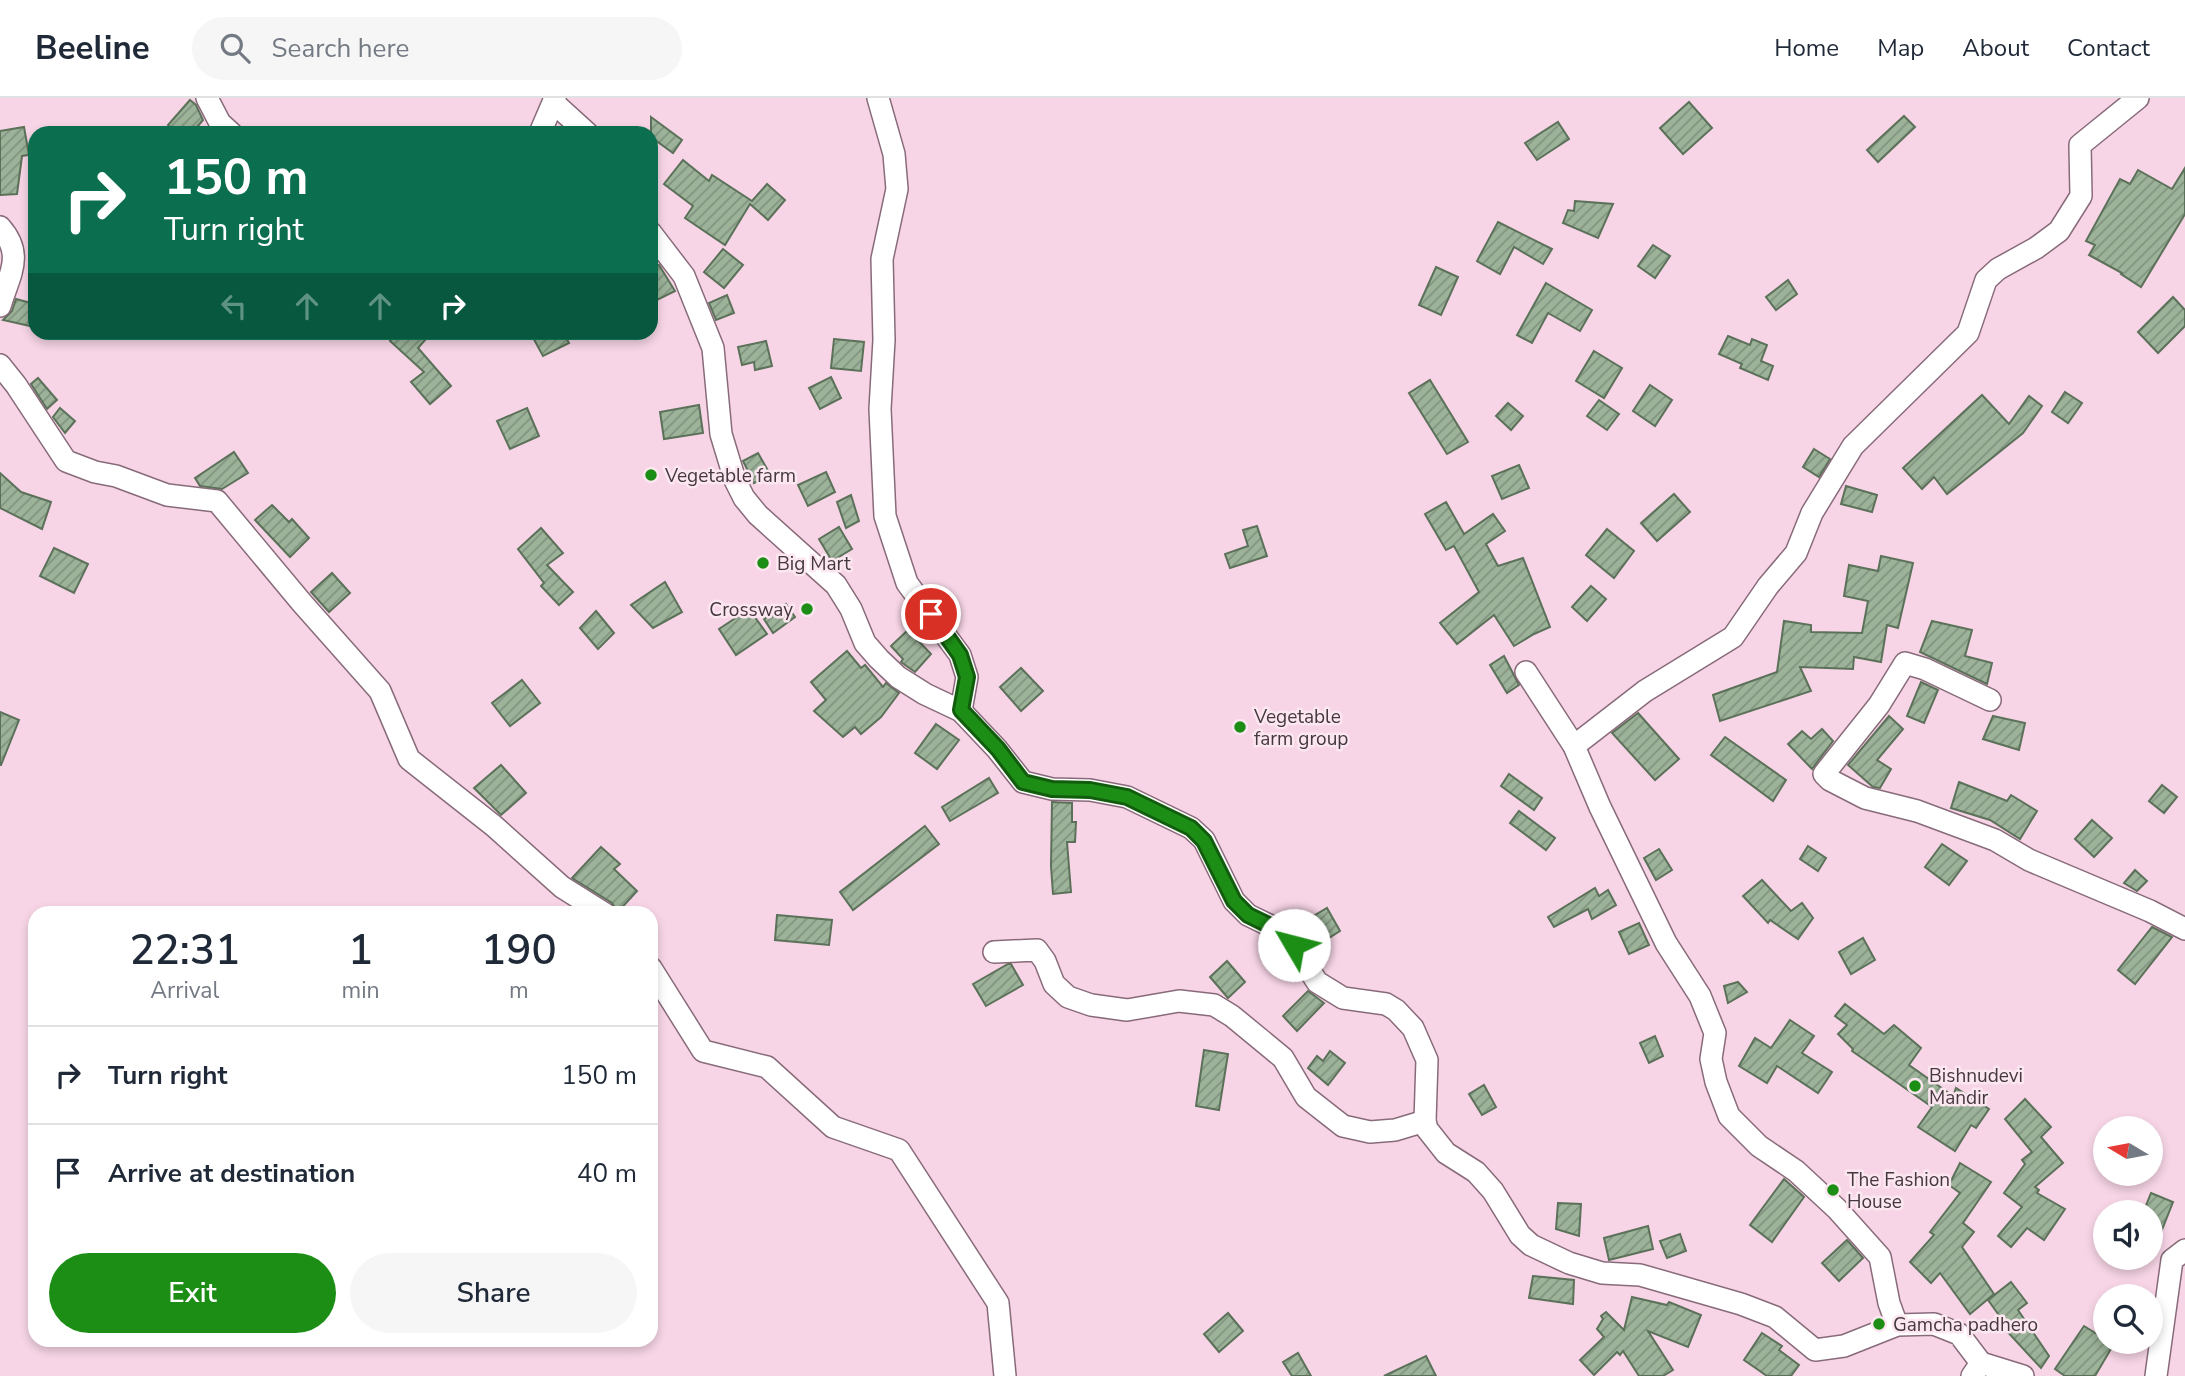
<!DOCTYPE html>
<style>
:root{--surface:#fff;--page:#f6f6f7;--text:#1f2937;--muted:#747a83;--line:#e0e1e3;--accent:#1c8e16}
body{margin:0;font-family:"Nunito Sans",sans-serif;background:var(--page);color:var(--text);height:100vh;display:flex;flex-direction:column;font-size:26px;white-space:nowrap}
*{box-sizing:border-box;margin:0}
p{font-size:23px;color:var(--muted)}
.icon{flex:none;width:38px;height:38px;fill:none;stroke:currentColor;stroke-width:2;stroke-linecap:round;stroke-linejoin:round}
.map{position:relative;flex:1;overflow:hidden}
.side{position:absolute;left:28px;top:808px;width:630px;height:441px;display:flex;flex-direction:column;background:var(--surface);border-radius:21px;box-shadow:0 4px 10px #0003}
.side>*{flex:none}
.top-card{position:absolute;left:28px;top:28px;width:630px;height:214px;border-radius:21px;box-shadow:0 4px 10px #0003;background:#0b6e4f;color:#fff;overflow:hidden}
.needle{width:46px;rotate:280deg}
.buttons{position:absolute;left:2093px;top:1018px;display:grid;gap:14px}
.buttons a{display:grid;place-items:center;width:70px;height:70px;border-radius:50%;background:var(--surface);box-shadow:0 4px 10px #0003;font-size:35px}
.pin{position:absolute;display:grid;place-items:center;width:60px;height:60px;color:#fff;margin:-30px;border:4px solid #fff;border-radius:50%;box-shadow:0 2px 7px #0007}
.me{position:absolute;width:77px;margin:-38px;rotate:307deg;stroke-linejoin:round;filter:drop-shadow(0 0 5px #0008)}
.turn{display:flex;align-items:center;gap:24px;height:147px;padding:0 21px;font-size:32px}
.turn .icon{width:91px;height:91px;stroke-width:2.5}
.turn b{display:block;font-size:49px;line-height:60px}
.lanes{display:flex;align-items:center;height:66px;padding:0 21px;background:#0003;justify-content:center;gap:35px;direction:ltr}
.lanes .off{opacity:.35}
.eta{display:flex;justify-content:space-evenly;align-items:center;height:119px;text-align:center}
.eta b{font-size:42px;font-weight:600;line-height:49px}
.cta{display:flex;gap:14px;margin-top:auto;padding:14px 21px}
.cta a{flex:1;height:80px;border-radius:42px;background:var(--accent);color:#fff;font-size:28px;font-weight:600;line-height:80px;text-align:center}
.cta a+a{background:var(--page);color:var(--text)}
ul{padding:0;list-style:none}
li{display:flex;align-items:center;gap:21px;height:98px;padding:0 21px;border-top:2px solid var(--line)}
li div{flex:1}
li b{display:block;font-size:26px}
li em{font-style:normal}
header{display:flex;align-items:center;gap:42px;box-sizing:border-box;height:98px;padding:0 35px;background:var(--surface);border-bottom:2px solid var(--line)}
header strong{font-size:33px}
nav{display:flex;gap:38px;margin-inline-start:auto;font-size:24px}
.search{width:490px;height:63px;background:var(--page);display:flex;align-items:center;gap:18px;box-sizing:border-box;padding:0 24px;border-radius:38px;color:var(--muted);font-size:26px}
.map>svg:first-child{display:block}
.building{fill:url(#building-hatch);stroke:#5c7159;stroke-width:2}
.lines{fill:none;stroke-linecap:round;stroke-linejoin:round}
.minor-casing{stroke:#886b7a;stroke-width:24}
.minor{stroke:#fff;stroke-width:21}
.route-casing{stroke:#125c0e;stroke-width:18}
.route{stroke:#1c8e16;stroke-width:12}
.poi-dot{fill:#1c8e16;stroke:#fce7f1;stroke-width:2.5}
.labels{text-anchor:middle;stroke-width:5;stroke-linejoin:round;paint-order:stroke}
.poi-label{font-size:19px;fill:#45383f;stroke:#fce7f1;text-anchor:start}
</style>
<header>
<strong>Beeline</strong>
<div class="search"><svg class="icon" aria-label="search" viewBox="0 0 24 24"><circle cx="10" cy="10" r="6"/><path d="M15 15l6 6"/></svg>Search here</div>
<nav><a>Home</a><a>Map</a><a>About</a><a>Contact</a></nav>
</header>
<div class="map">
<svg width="2185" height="1278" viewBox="0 0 2185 1278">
<defs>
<pattern id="building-hatch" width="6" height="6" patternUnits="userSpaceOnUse" patternTransform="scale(1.75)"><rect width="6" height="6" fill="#9cb39a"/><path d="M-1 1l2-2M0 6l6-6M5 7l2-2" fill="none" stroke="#81937f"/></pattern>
</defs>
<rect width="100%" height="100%" fill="#f7d5e6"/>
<g class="building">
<polygon points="190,2 196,7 203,22 192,35 176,35 168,27"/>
<polygon points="1689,4 1712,30 1683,56 1660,30"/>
<polygon points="1904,18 1915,29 1878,64 1867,52"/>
<polygon points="651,19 682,42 673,55 651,39"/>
<polygon points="1558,24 1569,41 1537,62 1525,45"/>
<polygon points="24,29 29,57 22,58 17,96 0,97 0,33"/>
<polygon points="683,62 709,83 712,77 752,103 767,86 785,102 768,122 750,106 725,147 685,120 693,108 664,86"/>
<polygon points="2185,70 2185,116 2141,189 2121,176 2122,175 2089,157 2095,147 2086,143 2120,81 2130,86 2138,72 2172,91"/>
<polygon points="1575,103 1613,106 1598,140 1563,125 1568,112 1574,113"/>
<polygon points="1498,124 1552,151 1543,166 1514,149 1500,176 1477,163"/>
<polygon points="1653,147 1670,158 1655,180 1638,168"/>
<polygon points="723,151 743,167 724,190 704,174"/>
<polygon points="659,167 675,193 651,205 651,172"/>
<polygon points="1436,169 1458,179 1441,217 1419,207"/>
<polygon points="1788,182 1797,196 1776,212 1766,199"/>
<polygon points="1546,185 1592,212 1580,233 1548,215 1532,245 1517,237"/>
<polygon points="727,197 734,215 716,222 709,205"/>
<polygon points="2173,199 2185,212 2185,228 2158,255 2138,234"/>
<polygon points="16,201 35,206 30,228 3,222 12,213"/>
<polygon points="397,234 432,234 418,250 451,288 430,306 411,284 424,274 390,243"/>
<polygon points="530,234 563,234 569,245 543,258"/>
<polygon points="1728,238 1750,247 1752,241 1767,247 1761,263 1773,268 1768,282 1740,270 1742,266 1719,256"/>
<polygon points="834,241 864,244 861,273 831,270"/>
<polygon points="766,243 772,268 755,272 754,264 742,267 738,249"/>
<polygon points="1594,253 1622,270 1604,300 1576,283"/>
<polygon points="831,279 841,300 820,311 809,290"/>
<polygon points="38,280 57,302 47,311 31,286"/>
<polygon points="1430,282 1468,344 1447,356 1409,295"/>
<polygon points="1650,287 1672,302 1655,328 1633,313"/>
<polygon points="2065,294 2082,305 2068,325 2052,314"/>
<polygon points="1982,297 2009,326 2029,298 2042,308 2023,335 1947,396 1934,379 1922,391 1903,370"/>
<polygon points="1599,302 1619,316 1607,332 1587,318"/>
<polygon points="1508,305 1523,318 1511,332 1496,318"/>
<polygon points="699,307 703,335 664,341 660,314"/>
<polygon points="60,310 75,323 65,335 53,319"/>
<polygon points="527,310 539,338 510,351 497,323"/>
<polygon points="1814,351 1830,361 1819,379 1803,369"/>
<polygon points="234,354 248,375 222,391 200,388 195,380"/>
<polygon points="758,355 770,376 754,385 743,363"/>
<polygon points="1519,367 1529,390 1502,401 1492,378"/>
<polygon points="826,374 835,394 808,408 798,387"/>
<polygon points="0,375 21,394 51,404 42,431 0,410"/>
<polygon points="1846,388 1877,397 1872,414 1841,406"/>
<polygon points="1674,396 1690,414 1657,443 1641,425"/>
<polygon points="851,397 859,423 846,430 837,404"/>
<polygon points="1446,404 1464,436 1493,416 1505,433 1486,446 1498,468 1523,460 1550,529 1534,536 1514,548 1494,517 1457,546 1440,525 1479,494 1454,448 1446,452 1425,416"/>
<polygon points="272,407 289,424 292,421 309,440 290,459 255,422"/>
<polygon points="1257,428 1267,458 1230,470 1225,456 1248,448 1243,432"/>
<polygon points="839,429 852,451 832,463 819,441"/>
<polygon points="541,430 563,455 547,467 573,494 559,507 541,488 544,485 518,451"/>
<polygon points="1607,431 1634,453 1614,480 1586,457"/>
<polygon points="54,450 88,466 74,495 40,478"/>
<polygon points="1881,458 1913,465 1898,530 1887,527 1881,564 1854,559 1853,571 1800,569 1811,593 1720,623 1713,597 1777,574 1784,523 1811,527 1811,534 1862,535 1868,503 1844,498 1849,467 1878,473"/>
<polygon points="332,475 350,495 329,514 311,494"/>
<polygon points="665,484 682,514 653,530 631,507"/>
<polygon points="1591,488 1606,501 1587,523 1572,509"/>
<polygon points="786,506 795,519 773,535 764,521"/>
<polygon points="749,511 767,536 736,557 719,531"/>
<polygon points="596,513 614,535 598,551 580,530"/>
<polygon points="1932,523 1972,532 1965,558 1992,565 1987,586 1920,554"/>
<polygon points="908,532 931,556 915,574 901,564 903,561 891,548"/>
<polygon points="847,553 861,570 865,567 883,589 886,585 899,595 881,619 861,636 855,629 843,639 814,613 826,602 811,584"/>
<polygon points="1504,558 1519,587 1507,595 1490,567"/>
<polygon points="1021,570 1043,593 1021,613 1000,589"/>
<polygon points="522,582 540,605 510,628 492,605"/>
<polygon points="1921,584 1938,592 1924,625 1907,618"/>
<polygon points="0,614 19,622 1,667 0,667"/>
<polygon points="1638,615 1679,661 1655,682 1612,635"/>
<polygon points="1889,618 1903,631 1877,662 1891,671 1880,690 1873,689 1848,667"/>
<polygon points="1993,618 2025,625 2019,652 1983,641"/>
<polygon points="936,626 959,642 937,671 915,655"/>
<polygon points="1822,631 1833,643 1812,671 1788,646 1802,633 1811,641"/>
<polygon points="1725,639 1786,682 1773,703 1711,657"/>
<polygon points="501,667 526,695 501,717 474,690"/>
<polygon points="1509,676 1542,700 1534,712 1501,688"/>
<polygon points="989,680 998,695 950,723 942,709"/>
<polygon points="1959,684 2007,703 2011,697 2037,713 2020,741 1990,722 1951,710"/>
<polygon points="2162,687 2177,699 2164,715 2149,703"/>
<polygon points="1052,704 1072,705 1072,724 1076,724 1075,744 1067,744 1071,794 1053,796 1051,768"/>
<polygon points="1519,713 1555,740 1546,752 1510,725"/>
<polygon points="2092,722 2112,740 2094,759 2075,741"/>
<polygon points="925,728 939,746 853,812 840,794"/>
<polygon points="1942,746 1967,763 1949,787 1925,769"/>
<polygon points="1808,748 1826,760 1818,773 1800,761"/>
<polygon points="601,749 620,766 614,771 637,793 618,814 612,805 572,780"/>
<polygon points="1659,751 1672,772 1656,782 1644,760"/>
<polygon points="2135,772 2147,783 2137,793 2124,785"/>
<polygon points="1762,782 1791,813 1802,805 1813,820 1798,841 1770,822 1768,825 1743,798"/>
<polygon points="1595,790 1599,798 1608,792 1616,807 1592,821 1588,811 1554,829 1548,819"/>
<polygon points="1327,810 1340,833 1324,843 1310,820"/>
<polygon points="777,817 832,822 829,847 775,842"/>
<polygon points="1639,825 1649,847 1629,856 1619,834"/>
<polygon points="2152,829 2172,839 2135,886 2118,872"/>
<polygon points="1863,840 1875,862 1851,876 1839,854"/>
<polygon points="1227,863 1245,884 1228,900 1210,879"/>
<polygon points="1008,866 1011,866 1023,887 986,908 973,886"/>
<polygon points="1738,884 1747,894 1728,905 1724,888"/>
<polygon points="1308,893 1324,905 1297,933 1283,918"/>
<polygon points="1845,906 1884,936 1894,927 1921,950 1909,967 1953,998 1956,990 1989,1011 1976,1030 1971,1027 1955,1053 1918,1029 1932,1009 1852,953 1853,951 1838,936 1847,927 1835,918"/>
<polygon points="1790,922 1814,938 1802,955 1832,974 1818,995 1777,968 1767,985 1739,968 1755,940 1771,950"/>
<polygon points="1655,938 1663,958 1649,965 1640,945"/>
<polygon points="1204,952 1228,956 1219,1012 1196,1008"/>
<polygon points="1330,953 1345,965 1328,987 1308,970 1317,958 1323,963"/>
<polygon points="1484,987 1496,1009 1482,1017 1469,996"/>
<polygon points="2025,1001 2051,1029 2041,1039 2063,1065 2035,1089 2039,1092 2037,1095 2065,1111 2044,1142 2027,1130 2011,1149 1998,1138 2022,1109 2004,1095 2025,1066 2022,1062 2032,1054 2005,1021"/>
<polygon points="1960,1065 1991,1084 1963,1125 1974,1134 1962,1149 1994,1196 1970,1216 1940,1175 1931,1185 1910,1164 1934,1137 1930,1134 1960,1095 1949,1087"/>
<polygon points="1784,1081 1804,1099 1772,1144 1750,1127"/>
<polygon points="2151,1095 2173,1104 2152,1157 2151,1115 2143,1115"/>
<polygon points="1558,1105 1581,1106 1579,1138 1556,1131"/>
<polygon points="1648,1128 1653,1151 1609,1162 1604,1140"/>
<polygon points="1680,1136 1686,1153 1667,1160 1660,1143"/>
<polygon points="1847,1142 1863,1160 1839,1183 1822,1165"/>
<polygon points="1533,1178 1574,1182 1573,1206 1529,1200"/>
<polygon points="2011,1184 2027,1205 2018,1212 2049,1258 2041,1270 2003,1229 2006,1227 1988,1202"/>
<polygon points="1632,1199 1667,1207 1669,1204 1701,1217 1688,1249 1648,1233 1673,1272 1663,1278 1639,1278 1623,1253 1620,1257 1617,1254 1594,1277 1580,1262 1604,1239 1597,1231 1603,1221 1601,1218 1606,1214 1624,1232"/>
<polygon points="1228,1215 1243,1233 1219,1254 1204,1236"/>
<polygon points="2084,1228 2105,1241 2105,1244 2115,1244 2095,1278 2065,1278 2055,1271"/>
<polygon points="1762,1235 1782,1248 1779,1252 1799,1267 1791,1278 1767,1278 1744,1262"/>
<polygon points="1298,1255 1311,1278 1292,1278 1283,1264"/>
<polygon points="1426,1258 1436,1278 1384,1278"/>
</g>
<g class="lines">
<defs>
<g id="minor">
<polyline points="207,0 220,25 231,35"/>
<polyline points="878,0 894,56 897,91 882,161 884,242 880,311 885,418 907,485 960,557 967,579 961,613"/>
<polyline points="554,5 587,35"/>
<polyline points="540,35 555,0"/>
<path d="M0,129C25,157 9,177 0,208"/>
<polyline points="651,135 684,178 713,250 721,336 735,382 744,400 758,417 836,487 851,511 865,545 879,561 898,579 925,596 961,613 997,651 1023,684 1052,691 1090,692 1127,699 1191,730 1204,742 1234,803 1248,817 1283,834 1294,847 1317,884 1343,900 1386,906 1396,912 1413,930 1427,962 1425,1023 1427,1031 1446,1055 1476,1074 1493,1093 1520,1137 1531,1147 1569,1165 1602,1175 1640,1177 1741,1206 1775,1219 1815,1252 1844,1248 1897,1227 1934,1226 1959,1236 1981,1265"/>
<polyline points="0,267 16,287 66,363 95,374 116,378 167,397 217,403 302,505 380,593 409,661 494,728 562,789 605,816"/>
<polyline points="1526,574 1574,648 1600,709 1666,845 1700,898 1715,935 1711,961 1716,984 1729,1018 1759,1048 1796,1073 1837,1111 1880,1159 1889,1205 1897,1227"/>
<polyline points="1990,602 1925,571 1905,565 1879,607 1824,676 1830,682 1865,700 1917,713 1995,742 2029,762 2150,813 2185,831"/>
<polyline points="1574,648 1645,593 1733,539 1768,488 1796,455 1812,415 1853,348 1968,235 1986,182 1998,171 2036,150 2059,133 2081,98 2080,47 2138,0"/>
<polyline points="994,854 1037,852 1045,863 1054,886 1068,899 1091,907 1127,912 1179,903 1214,907 1232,918 1283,960 1306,999 1343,1028 1370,1034 1395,1032 1425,1023"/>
<polyline points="651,870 703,953 767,969 833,1029 899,1052 998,1205 1005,1278"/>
<polyline points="1972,1278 1981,1265 2023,1278"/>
<polyline points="2156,1278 2172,1162 2185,1152"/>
</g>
</defs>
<use href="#minor" class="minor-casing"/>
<use href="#minor" class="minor"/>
</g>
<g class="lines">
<defs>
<polyline id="route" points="931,516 960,557 967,579 961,612 998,651 1023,684 1052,691 1090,692 1127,699 1191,730 1204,743 1234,803 1248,817 1283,834 1294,847"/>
</defs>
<use href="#route" class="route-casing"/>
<use href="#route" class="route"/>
</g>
<g class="poi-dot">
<circle cx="651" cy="377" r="7"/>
<circle cx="763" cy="465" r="7"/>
<circle cx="807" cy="511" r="7"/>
<circle cx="1240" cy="629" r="7"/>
<circle cx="1915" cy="988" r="7"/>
<circle cx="1833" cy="1092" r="7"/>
<circle cx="1879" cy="1226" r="7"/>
</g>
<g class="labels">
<g class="poi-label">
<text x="665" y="384">Vegetable farm</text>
<text x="777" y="472">Big Mart</text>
<text x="793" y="518" text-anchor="end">Crossway</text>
<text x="1254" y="625">Vegetable<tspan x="1254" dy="22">farm group</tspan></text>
<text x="1929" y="984">Bishnudevi<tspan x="1929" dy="22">Mandir</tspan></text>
<text x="1847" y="1088">The Fashion<tspan x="1847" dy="22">House</tspan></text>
<text x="1893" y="1233">Gamcha padhero</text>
</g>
</g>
</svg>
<div class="buttons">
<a><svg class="needle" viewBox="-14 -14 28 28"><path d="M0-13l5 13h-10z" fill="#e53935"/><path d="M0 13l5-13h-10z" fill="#747a83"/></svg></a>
<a><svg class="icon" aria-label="sound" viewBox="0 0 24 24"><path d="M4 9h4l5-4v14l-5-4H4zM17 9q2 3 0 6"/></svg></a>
<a><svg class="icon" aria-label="search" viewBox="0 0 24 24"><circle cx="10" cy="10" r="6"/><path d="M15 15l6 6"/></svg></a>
</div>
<div class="pin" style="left:931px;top:516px;background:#d93025"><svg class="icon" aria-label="arrive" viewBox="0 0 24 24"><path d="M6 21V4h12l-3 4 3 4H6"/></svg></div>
<svg class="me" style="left:1294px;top:847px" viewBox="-20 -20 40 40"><circle r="19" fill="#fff"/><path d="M0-13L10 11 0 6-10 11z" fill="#1c8e16"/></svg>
<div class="top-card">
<div class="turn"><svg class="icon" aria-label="right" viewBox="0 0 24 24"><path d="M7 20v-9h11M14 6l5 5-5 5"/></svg><div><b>150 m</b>Turn right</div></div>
<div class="lanes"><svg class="icon off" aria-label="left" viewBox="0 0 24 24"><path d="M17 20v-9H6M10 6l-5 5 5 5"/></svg><svg class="icon off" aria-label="ahead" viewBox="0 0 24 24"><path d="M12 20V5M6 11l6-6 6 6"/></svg><svg class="icon off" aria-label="ahead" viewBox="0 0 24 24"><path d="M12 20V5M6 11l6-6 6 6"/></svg><svg class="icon" aria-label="right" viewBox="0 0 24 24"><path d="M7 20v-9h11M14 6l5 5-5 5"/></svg></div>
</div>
<section class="side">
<div class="eta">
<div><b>22:31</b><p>Arrival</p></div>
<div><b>1</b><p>min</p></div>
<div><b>190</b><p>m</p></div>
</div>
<ul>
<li><svg class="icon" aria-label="right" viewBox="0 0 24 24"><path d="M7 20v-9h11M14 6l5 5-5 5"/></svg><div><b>Turn right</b></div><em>150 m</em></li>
<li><svg class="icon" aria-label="arrive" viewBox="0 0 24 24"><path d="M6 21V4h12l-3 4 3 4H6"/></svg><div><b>Arrive at destination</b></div><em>40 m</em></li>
</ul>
<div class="cta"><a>Exit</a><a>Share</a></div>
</section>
</div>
